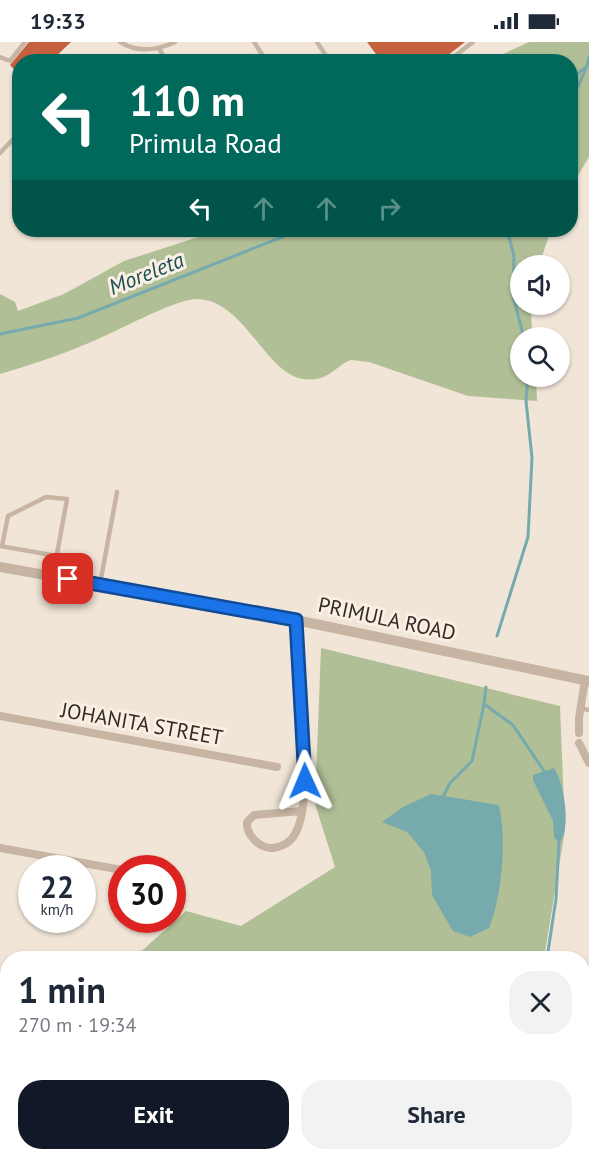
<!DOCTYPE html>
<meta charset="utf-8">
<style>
:root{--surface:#fff;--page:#f2f2f3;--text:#1f2937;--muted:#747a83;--accent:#111827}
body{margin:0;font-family:"PT Sans",sans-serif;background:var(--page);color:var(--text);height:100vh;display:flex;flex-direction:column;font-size:22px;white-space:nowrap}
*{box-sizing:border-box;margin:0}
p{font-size:20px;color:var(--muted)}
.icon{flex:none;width:33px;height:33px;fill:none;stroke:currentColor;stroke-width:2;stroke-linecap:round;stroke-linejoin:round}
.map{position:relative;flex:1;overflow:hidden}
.side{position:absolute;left:0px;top:909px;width:590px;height:210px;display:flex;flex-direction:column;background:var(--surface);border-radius:24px 24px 0 0;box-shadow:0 2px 4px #0004}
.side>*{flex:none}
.top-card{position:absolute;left:12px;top:12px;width:566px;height:183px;border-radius:24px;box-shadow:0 2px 4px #0004;background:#00695c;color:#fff;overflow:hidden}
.buttons{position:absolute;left:510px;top:213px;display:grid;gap:12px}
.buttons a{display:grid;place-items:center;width:60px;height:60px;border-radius:50%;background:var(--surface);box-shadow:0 2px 4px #0004;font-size:30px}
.speed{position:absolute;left:18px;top:813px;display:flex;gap:12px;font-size:30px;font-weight:700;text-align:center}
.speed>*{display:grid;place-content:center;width:78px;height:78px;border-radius:50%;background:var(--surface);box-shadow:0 2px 4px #0004;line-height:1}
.speed small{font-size:15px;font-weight:400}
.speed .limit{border:9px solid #d22;background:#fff;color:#111}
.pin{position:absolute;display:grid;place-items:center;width:51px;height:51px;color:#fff;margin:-26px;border-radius:12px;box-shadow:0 3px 9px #0006}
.me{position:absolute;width:66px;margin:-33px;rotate:359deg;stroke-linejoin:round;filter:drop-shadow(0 0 4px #0008)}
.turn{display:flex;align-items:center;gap:21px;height:126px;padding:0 18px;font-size:27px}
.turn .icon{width:78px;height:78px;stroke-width:2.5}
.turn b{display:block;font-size:42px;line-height:51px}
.lanes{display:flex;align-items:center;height:57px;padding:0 18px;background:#0003;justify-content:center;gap:30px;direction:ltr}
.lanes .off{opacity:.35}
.round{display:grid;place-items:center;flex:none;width:63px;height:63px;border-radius:24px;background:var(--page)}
.summary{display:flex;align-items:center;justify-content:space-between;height:102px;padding:0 18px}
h1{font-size:36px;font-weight:700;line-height:45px}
.cta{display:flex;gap:12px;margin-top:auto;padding:12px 18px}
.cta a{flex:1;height:69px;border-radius:24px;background:var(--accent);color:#fff;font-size:24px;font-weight:700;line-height:69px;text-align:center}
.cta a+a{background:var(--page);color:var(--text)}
.status{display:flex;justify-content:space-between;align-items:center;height:42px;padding:0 30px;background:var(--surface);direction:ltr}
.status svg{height:16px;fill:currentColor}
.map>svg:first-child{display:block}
.green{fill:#b1bf97}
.water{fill:#76aaad}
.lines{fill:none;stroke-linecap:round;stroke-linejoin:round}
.stream{stroke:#76aaad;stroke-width:3}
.building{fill:#c6613f}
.path{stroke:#b49e8d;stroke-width:1.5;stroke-dasharray:3 3;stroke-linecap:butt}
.service{stroke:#c8b4a3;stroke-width:4.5}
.minor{stroke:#c8b4a3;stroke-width:8}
.tertiary{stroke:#c8b4a3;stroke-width:10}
.route-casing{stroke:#114b97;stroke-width:15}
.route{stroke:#1a73e8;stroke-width:10}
.labels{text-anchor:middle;stroke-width:6;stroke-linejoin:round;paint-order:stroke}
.street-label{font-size:21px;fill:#332a25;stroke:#f9efe3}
.water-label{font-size:22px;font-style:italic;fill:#1b5054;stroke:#f9efe3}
</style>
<div class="status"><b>19:33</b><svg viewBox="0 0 49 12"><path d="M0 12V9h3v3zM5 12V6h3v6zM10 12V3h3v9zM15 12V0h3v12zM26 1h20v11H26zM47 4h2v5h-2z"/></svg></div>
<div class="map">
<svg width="589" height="1119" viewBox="0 0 589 1119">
<rect width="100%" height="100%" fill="#f1e5d7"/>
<g class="green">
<polygon points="529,0 589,0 589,115 570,147 570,20 488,19"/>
<path d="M220,188H551L539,223L520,224V262L531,263L532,295L520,296V334L536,335L537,359L468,354L369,320L351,318C339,322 332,333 320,336C268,351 251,257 196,257C173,258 114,291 91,300C61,313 31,323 0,332V252L15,260L18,269L64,252L124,219Z"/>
<polygon points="321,606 560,664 565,788 544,916 134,916 186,869 241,884 335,825 315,762"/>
<polygon points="7,1021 8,1112 486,1112 488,1119 0,1119 0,1025"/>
</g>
<g class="water">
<path d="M554,726C564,740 572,788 559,801L554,795L553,779L533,738V733Z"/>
<path d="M431,752L499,763C507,796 502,855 489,886L470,895L453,889L432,853L431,829L424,810L407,790L382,780L403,765Z"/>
<polygon points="163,1112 266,1112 263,1119 172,1119"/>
</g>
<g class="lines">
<g class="stream">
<polyline points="570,38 587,24 589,15"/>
<polyline points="570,63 587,24"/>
<polyline points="507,188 514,214 513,254 524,296"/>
<polyline points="0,292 78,276 300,188"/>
<polyline points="497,594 528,495 532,416 526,359 528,334"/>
<polyline points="486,645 484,662 513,683 546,732"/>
<polyline points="443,755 450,741 472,719 484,662"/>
<polyline points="547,916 556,857 559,799"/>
</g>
</g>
<g class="building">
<polygon points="29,0 71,0 50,20 39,20 36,16 32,20 20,20 20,34 10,23"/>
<polygon points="367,0 465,0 439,20 382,20"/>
</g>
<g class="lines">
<g class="path">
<polyline points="0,1053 8,1046"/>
<polyline points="427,1112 442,1119"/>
</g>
<g class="service">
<path d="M120,0C138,11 156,9 175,0"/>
<polyline points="254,0 267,20"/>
<polyline points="317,0 330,20"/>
<polyline points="159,6 166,20"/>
<polyline points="0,15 10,19 25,0"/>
<polyline points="447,20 473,0"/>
<polyline points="0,111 20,90"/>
<polyline points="0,504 57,514"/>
<polyline points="2,504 8,474 46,455 67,457 53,534"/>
<polyline points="100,542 117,450"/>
<polyline points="580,666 589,668"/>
</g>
<g class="minor">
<path d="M296,578C299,624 316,757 295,792C291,800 282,805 273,806C260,807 246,793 247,780L254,773L301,769"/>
<polyline points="0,674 277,725"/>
<polyline points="579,691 579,676 585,638"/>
<polyline points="579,701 589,721"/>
<polyline points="0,806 122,828"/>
<polyline points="0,952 8,953"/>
<polyline points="582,1102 589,1100"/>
<polyline points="575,1112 575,1119"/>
</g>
<polyline class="tertiary" points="0,525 296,578 589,639"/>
</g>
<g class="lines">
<defs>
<polyline id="route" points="68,537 296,578 305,739"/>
</defs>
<use href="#route" class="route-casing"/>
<use href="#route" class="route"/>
</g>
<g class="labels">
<g class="street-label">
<text transform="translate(387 577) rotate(12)" y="7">PRIMULA ROAD</text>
<text transform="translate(142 682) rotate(10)" y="7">JOHANITA STREET</text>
</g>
<g class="water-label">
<text transform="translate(146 231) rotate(-22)" y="8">Moreleta</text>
</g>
</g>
</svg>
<div class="buttons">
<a><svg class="icon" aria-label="sound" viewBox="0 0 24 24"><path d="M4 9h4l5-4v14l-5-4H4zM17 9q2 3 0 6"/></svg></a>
<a><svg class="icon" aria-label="search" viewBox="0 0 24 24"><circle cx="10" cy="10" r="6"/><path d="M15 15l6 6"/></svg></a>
</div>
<div class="speed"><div>22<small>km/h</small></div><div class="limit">30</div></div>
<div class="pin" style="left:68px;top:537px;background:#d93025"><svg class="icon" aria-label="arrive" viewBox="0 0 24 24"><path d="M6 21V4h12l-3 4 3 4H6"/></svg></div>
<svg class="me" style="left:305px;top:739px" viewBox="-20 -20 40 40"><path d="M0-17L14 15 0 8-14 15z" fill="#1a73e8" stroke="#fff" stroke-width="4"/></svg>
<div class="top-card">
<div class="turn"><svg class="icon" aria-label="left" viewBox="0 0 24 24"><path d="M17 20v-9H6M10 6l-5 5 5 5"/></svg><div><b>110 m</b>Primula Road</div></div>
<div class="lanes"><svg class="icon" aria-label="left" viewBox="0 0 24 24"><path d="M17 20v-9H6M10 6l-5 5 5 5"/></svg><svg class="icon off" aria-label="ahead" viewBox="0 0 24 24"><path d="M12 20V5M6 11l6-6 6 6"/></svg><svg class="icon off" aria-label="ahead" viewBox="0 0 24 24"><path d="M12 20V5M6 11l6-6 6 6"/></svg><svg class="icon off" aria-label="right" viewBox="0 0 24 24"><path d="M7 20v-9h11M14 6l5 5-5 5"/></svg></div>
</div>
<section class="side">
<div class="summary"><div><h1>1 min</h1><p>270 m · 19:34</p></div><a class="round"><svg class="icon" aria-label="close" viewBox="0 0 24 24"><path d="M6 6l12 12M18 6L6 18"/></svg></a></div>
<div class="cta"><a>Exit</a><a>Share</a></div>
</section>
</div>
